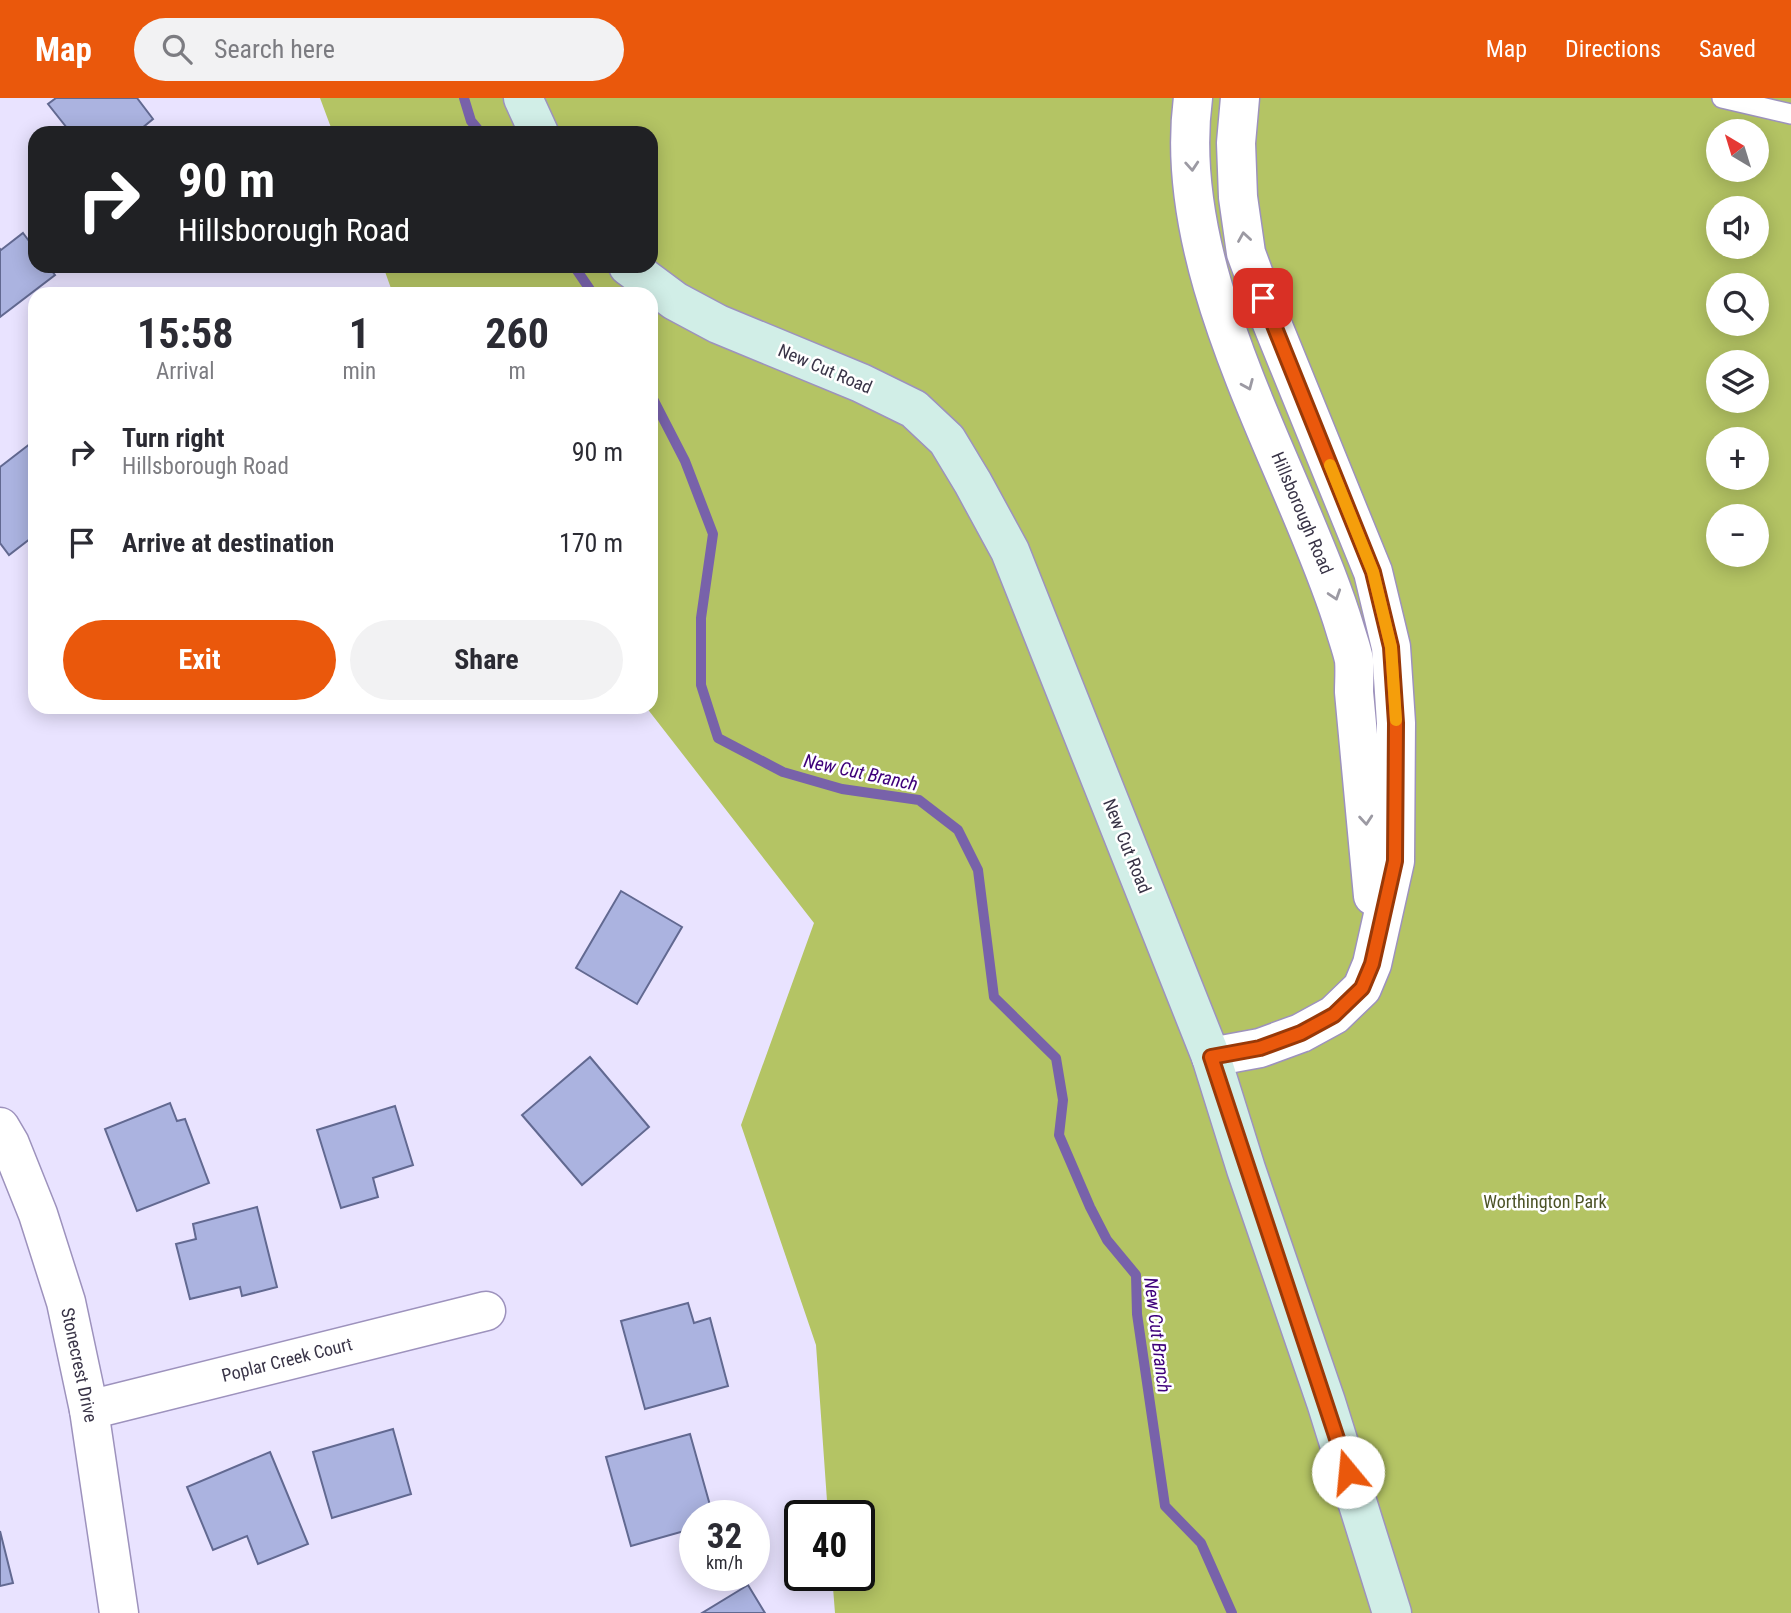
<!DOCTYPE html>
<meta charset="utf-8">
<style>
:root{--surface:#fff;--page:#f2f2f3;--text:#2b2b33;--muted:#7c7c81;--accent:#ea580c}
body{margin:0;font-family:"Roboto Condensed",sans-serif;background:var(--page);color:var(--text);height:100vh;display:flex;flex-direction:column;font-size:26px;white-space:nowrap}
*{box-sizing:border-box;margin:0}
p{font-size:23px;color:var(--muted)}
.icon{flex:none;width:38px;height:38px;fill:none;stroke:currentColor;stroke-width:2;stroke-linecap:round;stroke-linejoin:round}
.map{position:relative;flex:1;overflow:hidden}
.sheet{position:absolute;left:28px;top:189px;width:630px;height:427px;display:flex;flex-direction:column;background:var(--surface);border-radius:21px;box-shadow:0 4px 18px #0003}
.sheet>*{flex:none}
.hud{position:absolute;left:28px;top:28px;width:630px;height:147px;border-radius:21px;box-shadow:0 4px 18px #0003;background:#202124;color:#fff;overflow:hidden}
.needle{width:46px;rotate:322deg}
.fabs{position:absolute;left:1706px;top:21px;display:grid;gap:14px}
.fabs a{display:grid;place-items:center;width:63px;height:63px;border-radius:50%;background:var(--surface);box-shadow:0 4px 18px #0003;font-size:35px}
.speed{position:absolute;left:679px;top:1402px;display:flex;gap:14px;font-size:35px;font-weight:700;text-align:center}
.speed>*{display:grid;place-content:center;width:91px;height:91px;border-radius:50%;background:var(--surface);box-shadow:0 4px 18px #0003;line-height:1}
.speed small{font-size:18px;font-weight:400}
.speed .limit{border:4px solid #111;border-radius:10px;background:#fff;color:#111}
.pin{position:absolute;display:grid;place-items:center;width:60px;height:60px;color:#fff;margin:-30px;border-radius:14px;box-shadow:0 4px 10px #0006}
.me{position:absolute;width:77px;margin:-38px;rotate:343deg;stroke-linejoin:round;filter:drop-shadow(0 0 5px #0008)}
.turn{display:flex;align-items:center;gap:24px;height:147px;padding:0 35px;font-size:32px}
.turn .icon{width:91px;height:91px;stroke-width:2.5}
.turn b{display:block;font-size:49px;line-height:60px}
.eta{display:flex;justify-content:space-evenly;align-items:center;height:119px;text-align:center}
.eta b{font-size:42px;font-weight:700;line-height:49px}
.button{display:flex;gap:14px;margin-top:auto;padding:14px 35px}
.button a{flex:1;height:80px;border-radius:42px;background:var(--accent);color:#fff;font-size:28px;font-weight:700;line-height:80px;text-align:center}
.button a+a{background:var(--page);color:var(--text)}
ul{padding:0;list-style:none}
li{display:flex;align-items:center;gap:21px;height:91px;padding:0 35px}
li div{flex:1}
li b{display:block;font-size:26px}
li em{font-style:normal}
header{display:flex;align-items:center;gap:42px;box-sizing:border-box;height:98px;padding:0 35px;background:var(--accent);color:#fff}
header strong{font-size:33px}
nav{display:flex;gap:38px;margin-inline-start:auto;font-size:24px}
.search{width:490px;height:63px;background:var(--page);display:flex;align-items:center;gap:18px;box-sizing:border-box;padding:0 24px;border-radius:38px;color:var(--muted);font-size:26px}
.map>svg:first-child{display:block}
.green{fill:#b4c464;fill-rule:evenodd}
.lines{fill:none;stroke-linecap:round;stroke-linejoin:round}
.stream{stroke:#7862aa;stroke-width:10}
.building{fill:#abb3e0;stroke:#626991;stroke-width:2}
.lane-casing{stroke:#9d92bd;stroke-width:22}
.street-casing{stroke:#9d92bd;stroke-width:41}
.secondary-casing{stroke:#9d92bd;stroke-width:41}
.lane{stroke:#fff;stroke-width:19}
.street{stroke:#fff;stroke-width:38}
.secondary{stroke:#d1eee7;stroke-width:38}
.oneway{stroke:#9c9aa3}
.route-casing{stroke:#983908;stroke-width:18}
.route{stroke:#ea580c;stroke-width:12}
.slow{stroke:#f59e0b;stroke-width:12}
.labels{text-anchor:middle;stroke-width:5;stroke-linejoin:round;paint-order:stroke}
.street-label{font-size:18px;fill:#393447;stroke:#fff}
.park-label{font-size:18px;fill:#4c5326;stroke:#fff}
.water-label{font-size:19px;font-style:italic;fill:#3e007a;stroke:#fff}
</style>
<header>
<strong>Map</strong>
<div class="search"><svg class="icon" aria-label="search" viewBox="0 0 24 24"><circle cx="10" cy="10" r="6"/><path d="M15 15l6 6"/></svg>Search here</div>
<nav><a>Map</a><a>Directions</a><a>Saved</a></nav>
</header>
<div class="map">
<svg width="1791" height="1515" viewBox="0 0 1791 1515">
<rect width="100%" height="100%" fill="#e9e3ff"/>
<path class="green" d="M320,0H1791V1515H835L832,1477H859V1418L828,1417L816,1247L741,1027L814,825L646,609H651V196H393L383,168H651V35H333ZM1718,33H1757V72H1718ZM1718,110H1757V149H1718ZM1718,187H1757V226H1718ZM1718,264H1757V303H1718ZM1718,341H1757V380H1718ZM1718,418H1757V457H1718Z"/>
<g class="lines">
<g class="stream">
<polyline points="464,0 471,23 481,35"/>
<polyline points="574,168 593,196"/>
<polyline points="651,297 685,363 713,436 701,520 701,587 718,640 783,674 842,691 919,702 958,732 978,772 994,899 1056,960 1063,1002 1059,1037 1090,1109 1107,1142 1136,1177 1137,1216 1165,1408 1201,1445 1232,1515"/>
</g>
</g>
<g class="building">
<polygon points="56,0 137,0 153,21 136,35 71,35 48,6"/>
<polygon points="23,135 35,151 35,168 48,168 55,177 0,219 0,151 1,152"/>
<polygon points="35,342 35,437 9,457 0,445 0,369"/>
<polygon points="621,793 682,829 637,906 576,870"/>
<polygon points="590,959 649,1029 582,1087 522,1017"/>
<polygon points="170,1005 177,1023 185,1021 209,1085 137,1113 105,1031"/>
<polygon points="395,1008 413,1067 373,1080 378,1099 341,1110 317,1032"/>
<polygon points="257,1109 277,1189 242,1198 240,1189 190,1201 176,1146 196,1141 193,1126"/>
<polygon points="688,1205 694,1225 710,1220 728,1288 645,1311 621,1223"/>
<polygon points="393,1331 411,1396 332,1420 313,1354"/>
<polygon points="690,1336 713,1418 695,1418 695,1430 631,1448 606,1359"/>
<polygon points="270,1354 308,1446 258,1466 247,1438 213,1452 187,1389"/>
<polygon points="0,1433 13,1485 0,1488"/>
<polygon points="748,1487 765,1515 702,1515"/>
</g>
<g class="lines">
<defs>
<polyline id="lane" points="1722,0 1791,16"/>
<g id="street">
<path d="M1193,0C1174,142 1251,294 1304,422C1319,458 1334,494 1345,531C1348,541 1352,552 1354,562C1355,572 1354,584 1354,594L1373,798"/>
<polyline points="1211,959 1260,950 1301,935 1334,917 1362,890 1372,866 1395,763 1396,625 1391,549 1373,474 1271,223 1246,155 1238,99 1236,45 1240,0"/>
<polyline points="0,1029 10,1046 38,1116 66,1204 89,1312 119,1515"/>
<polyline points="89,1312 486,1213"/>
</g>
<g id="secondary">
<polyline points="523,0 539,35"/>
<polyline points="628,168 675,203 718,226 861,285 914,311 947,342 973,385 1010,453 1211,959 1246,1071 1326,1304 1392,1515"/>
</g>
</defs>
<use href="#lane" class="lane-casing"/>
<use href="#street" class="street-casing"/>
<use href="#secondary" class="secondary-casing"/>
<use href="#lane" class="lane"/>
<use href="#street" class="street"/>
<use href="#secondary" class="secondary"/>
</g>
<defs><path id="oneway-chevron" d="M-2-3.5L2.5 0L-2 3.5" fill="none" stroke-width="1.6" stroke-linecap="round" stroke-linejoin="round" transform="scale(1.75)"/></defs>
<g class="oneway">
<use href="#oneway-chevron" transform="translate(1192 68) rotate(86)"/>
<use href="#oneway-chevron" transform="translate(1244 139) rotate(-99)"/>
<use href="#oneway-chevron" transform="translate(1248 287) rotate(67)"/>
<use href="#oneway-chevron" transform="translate(1335 497) rotate(72)"/>
<use href="#oneway-chevron" transform="translate(1366 722) rotate(85)"/>
</g>
<g class="lines">
<defs>
<polyline id="route" points="1263,200 1373,474 1391,549 1396,625 1395,763 1372,866 1362,890 1334,917 1301,935 1260,950 1211,959 1348,1374"/>
</defs>
<use href="#route" class="route-casing"/>
<use href="#route" class="route"/>
<polyline class="slow" points="1330,367 1373,474 1391,549 1396,622"/>
</g>
<g class="labels">
<g class="street-label">
<text transform="translate(825 271) rotate(23)" y="6">New Cut Road</text>
<text transform="translate(1302 415) rotate(67)" y="6">Hillsborough Road</text>
<text transform="translate(1127 748) rotate(68)" y="6">New Cut Road</text>
<text transform="translate(287 1262) rotate(-14)" y="6">Poplar Creek Court</text>
<text transform="translate(79 1267) rotate(78)" y="6">Stonecrest Drive</text>
</g>
<g class="park-label">
<text x="1545" y="1110">Worthington Park</text>
</g>
<g class="water-label">
<text transform="translate(861 674) rotate(12)" y="7">New Cut Branch</text>
<text transform="translate(1158 1237) rotate(83)" y="7">New Cut Branch</text>
</g>
</g>
</svg>
<div class="fabs">
<a><svg class="needle" viewBox="-14 -14 28 28"><path d="M0-13l5 13h-10z" fill="#e53935"/><path d="M0 13l5-13h-10z" fill="#7c7c81"/></svg></a>
<a><svg class="icon" aria-label="sound" viewBox="0 0 24 24"><path d="M4 9h4l5-4v14l-5-4H4zM17 9q2 3 0 6"/></svg></a>
<a><svg class="icon" aria-label="search" viewBox="0 0 24 24"><circle cx="10" cy="10" r="6"/><path d="M15 15l6 6"/></svg></a>
<a><svg class="icon" aria-label="layers" viewBox="0 0 24 24"><path d="M12 4l9 5-9 5-9-5zM3 14l9 5 9-5"/></svg></a>
<a>+</a>
<a>−</a>
</div>
<div class="speed"><div>32<small>km/h</small></div><div class="limit">40</div></div>
<div class="pin" style="left:1263px;top:200px;background:#d93025"><svg class="icon" aria-label="arrive" viewBox="0 0 24 24"><path d="M6 21V4h12l-3 4 3 4H6"/></svg></div>
<svg class="me" style="left:1348px;top:1374px" viewBox="-20 -20 40 40"><circle r="19" fill="#fff"/><path d="M0-13L10 11 0 6-10 11z" fill="#ea580c"/></svg>
<div class="hud">
<div class="turn"><svg class="icon" aria-label="right" viewBox="0 0 24 24"><path d="M7 20v-9h11M14 6l5 5-5 5"/></svg><div><b>90 m</b>Hillsborough Road</div></div>
</div>
<section class="sheet">
<div class="eta">
<div><b>15:58</b><p>Arrival</p></div>
<div><b>1</b><p>min</p></div>
<div><b>260</b><p>m</p></div>
</div>
<ul>
<li><svg class="icon" aria-label="right" viewBox="0 0 24 24"><path d="M7 20v-9h11M14 6l5 5-5 5"/></svg><div><b>Turn right</b><p>Hillsborough Road</p></div><em>90 m</em></li>
<li><svg class="icon" aria-label="arrive" viewBox="0 0 24 24"><path d="M6 21V4h12l-3 4 3 4H6"/></svg><div><b>Arrive at destination</b></div><em>170 m</em></li>
</ul>
<div class="button"><a>Exit</a><a>Share</a></div>
</section>
</div>
